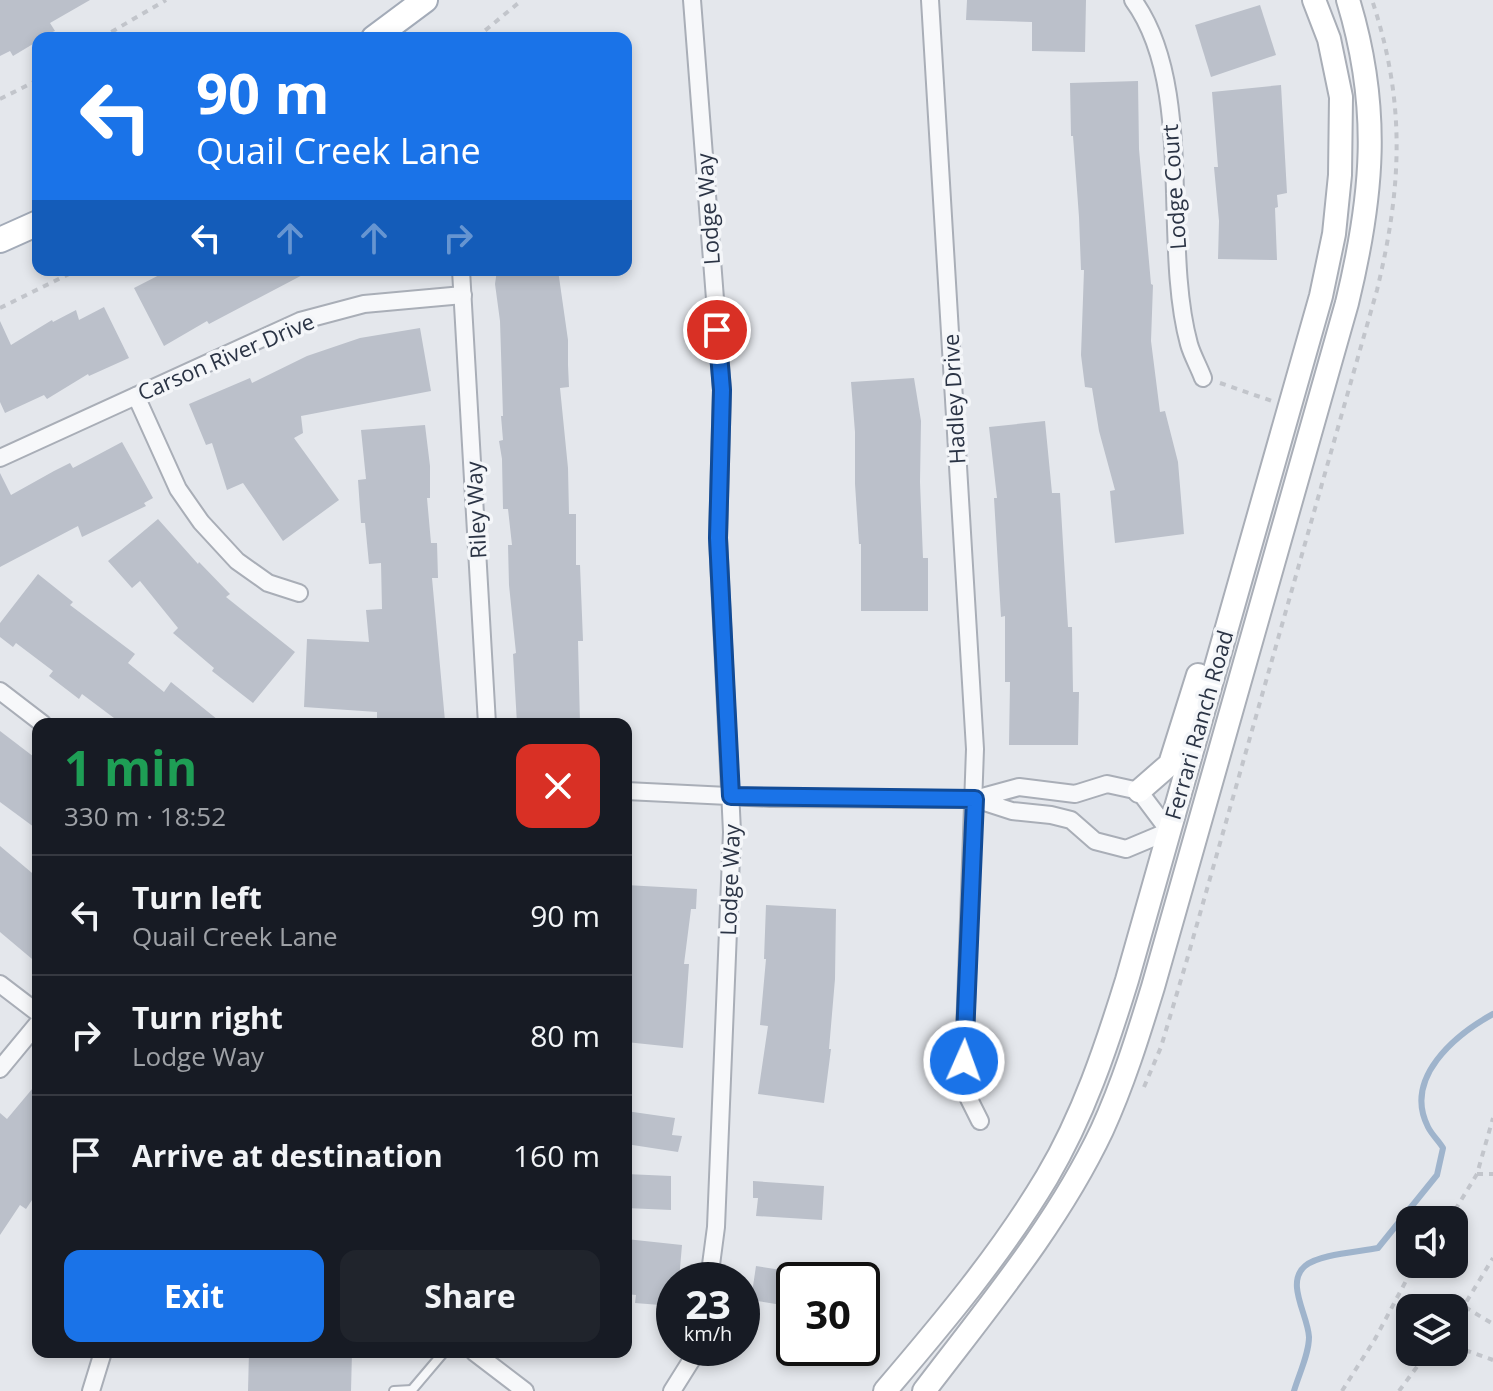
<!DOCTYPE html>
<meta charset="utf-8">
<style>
:root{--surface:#171b24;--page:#20242c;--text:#f1f3f6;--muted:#9ea1a6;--line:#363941;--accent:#1a73e8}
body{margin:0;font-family:"Open Sans",sans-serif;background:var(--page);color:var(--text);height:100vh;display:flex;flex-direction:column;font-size:30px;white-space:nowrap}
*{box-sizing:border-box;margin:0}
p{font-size:26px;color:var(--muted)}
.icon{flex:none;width:44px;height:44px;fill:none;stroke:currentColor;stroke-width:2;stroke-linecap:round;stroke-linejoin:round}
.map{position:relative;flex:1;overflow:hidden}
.sheet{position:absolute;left:32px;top:718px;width:600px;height:640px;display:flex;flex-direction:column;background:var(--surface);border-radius:16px;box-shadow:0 4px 12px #0003}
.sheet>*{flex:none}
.hud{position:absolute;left:32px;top:32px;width:600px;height:244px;border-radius:16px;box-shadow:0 4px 12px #0003;background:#1a73e8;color:#fff;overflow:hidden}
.tools{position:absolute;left:1396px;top:1206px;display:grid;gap:16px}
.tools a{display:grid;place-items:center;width:72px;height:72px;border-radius:16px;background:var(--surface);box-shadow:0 4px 12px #0003;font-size:40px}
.speed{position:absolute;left:656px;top:1262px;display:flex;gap:16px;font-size:40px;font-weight:700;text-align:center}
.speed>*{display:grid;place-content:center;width:104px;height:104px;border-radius:50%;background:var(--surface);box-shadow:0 4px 12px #0003;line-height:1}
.speed small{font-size:20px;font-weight:400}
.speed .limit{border:4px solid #111;border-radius:12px;background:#fff;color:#111}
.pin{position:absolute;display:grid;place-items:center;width:68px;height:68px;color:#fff;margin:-34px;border:4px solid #fff;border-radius:50%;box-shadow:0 2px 8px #0007}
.me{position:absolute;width:88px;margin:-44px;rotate:2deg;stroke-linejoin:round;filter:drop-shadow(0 0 6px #0008)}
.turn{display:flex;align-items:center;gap:28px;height:168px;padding:0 32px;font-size:36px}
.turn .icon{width:104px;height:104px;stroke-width:2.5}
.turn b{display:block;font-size:56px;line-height:68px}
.lanes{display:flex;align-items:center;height:76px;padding:0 32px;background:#0003;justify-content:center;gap:40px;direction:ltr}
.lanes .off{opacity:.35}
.round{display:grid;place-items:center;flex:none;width:84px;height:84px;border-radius:16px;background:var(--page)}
.headline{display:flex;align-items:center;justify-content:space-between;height:136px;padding:0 32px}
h1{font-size:48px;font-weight:700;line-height:60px;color:#1e9e55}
.button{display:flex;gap:16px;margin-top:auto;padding:16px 32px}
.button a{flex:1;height:92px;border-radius:16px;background:var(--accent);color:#fff;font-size:32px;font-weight:700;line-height:92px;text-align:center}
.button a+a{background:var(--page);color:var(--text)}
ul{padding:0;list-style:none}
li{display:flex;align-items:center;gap:24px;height:120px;padding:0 32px;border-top:2px solid var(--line)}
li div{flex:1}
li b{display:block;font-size:30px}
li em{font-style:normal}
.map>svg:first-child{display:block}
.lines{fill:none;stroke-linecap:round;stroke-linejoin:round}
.stream{stroke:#9fb4cc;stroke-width:6}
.building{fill:#bbc0ca}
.service-casing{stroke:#a9aeb7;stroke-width:12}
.minor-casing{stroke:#a9aeb7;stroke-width:20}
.secondary-casing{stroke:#a9aeb7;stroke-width:26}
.primary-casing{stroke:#a3abb8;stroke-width:28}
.path{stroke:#c2c5cb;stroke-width:4;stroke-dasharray:6 6;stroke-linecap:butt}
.service{stroke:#f7f8fa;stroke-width:8}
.minor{stroke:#f7f8fa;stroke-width:16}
.secondary{stroke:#fff;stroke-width:22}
.primary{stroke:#fff;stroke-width:24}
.route-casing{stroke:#114b97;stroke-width:20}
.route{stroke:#1a73e8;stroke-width:14}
.labels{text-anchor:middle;stroke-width:7;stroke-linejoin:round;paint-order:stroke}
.street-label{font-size:22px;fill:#2b3445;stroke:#f4f6f9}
</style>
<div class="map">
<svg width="1493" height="1391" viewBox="0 0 1493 1391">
<rect width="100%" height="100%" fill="#e4e7ec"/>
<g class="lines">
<path class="stream" d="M1294,1391C1299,1374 1309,1354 1309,1337C1308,1315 1285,1283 1305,1266C1319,1254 1359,1252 1378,1248L1437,1175L1443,1148C1439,1141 1432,1135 1428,1127C1403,1078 1455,1035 1493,1014"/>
</g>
<g class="building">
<polygon points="0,0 90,0 50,23 55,31 38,38 38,41 13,56 10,51 0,56"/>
<polygon points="967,0 1086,0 1085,52 1032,51 1032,22 966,20"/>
<polygon points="1260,5 1276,55 1211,77 1195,25"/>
<polygon points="1138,81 1139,149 1151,284 1153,285 1151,341 1160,412 1165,411 1178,462 1184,534 1115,543 1110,491 1115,490 1099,431 1092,388 1085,387 1081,355 1084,270 1081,270 1079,217 1073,136 1071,136 1070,83"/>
<polygon points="1281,85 1287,193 1277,195 1278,207 1275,208 1277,260 1218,259 1219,221 1214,167 1218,167 1212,92"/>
<polygon points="169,270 312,270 209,324 207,321 164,346 134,288"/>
<polygon points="497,270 558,270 568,340 568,365 569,387 560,388 568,468 569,514 576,514 576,565 580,565 583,641 578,641 580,724 517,724 513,654 516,653 509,585 508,545 512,545 508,509 503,509 502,459 499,441 503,440 501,416 503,416 500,321 495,284"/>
<polygon points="104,307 129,358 89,376 88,374 47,399 44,395 5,413 0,402 0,321 11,345 52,320 53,322 76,310 79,320"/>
<polygon points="420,328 431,391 301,416 303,433 294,438 339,500 283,541 243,483 227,490 212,443 206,445 189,404 250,378 252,383 307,356 360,338"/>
<polygon points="914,378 921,421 920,482 923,558 928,558 928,611 861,611 861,544 859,544 855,484 855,432 851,382"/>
<polygon points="1045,421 1052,493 1060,493 1068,627 1072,627 1073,692 1079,692 1078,745 1009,745 1010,682 1005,682 1005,616 1001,617 994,498 997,498 989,427"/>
<polygon points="425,425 430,466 430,498 427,498 431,543 437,543 438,578 432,578 445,721 377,724 377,712 304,707 307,639 369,642 366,610 382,609 381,563 369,564 365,523 361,523 358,480 366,479 361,430"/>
<polygon points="122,442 153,498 144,503 146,506 82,537 78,526 0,567 0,473 11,495 54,471 70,463 73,468"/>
<polygon points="158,519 198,564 199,562 230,594 226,597 295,652 253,703 212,671 214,668 173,633 178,628 140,581 132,588 108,561"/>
<polygon points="38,574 73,602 70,605 135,654 128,663 164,692 171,682 223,724 122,724 82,694 79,699 49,676 53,671 16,643 13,647 0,637 0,623"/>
<polygon points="0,731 38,760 38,830 0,802"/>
<polygon points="0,846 38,878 38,964 0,932"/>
<polygon points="626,885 697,889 696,909 691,909 684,964 689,964 683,1048 626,1042"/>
<polygon points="766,905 836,909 835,979 829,1049 831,1049 824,1103 758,1094 768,1026 760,1025 766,959 764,959"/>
<polygon points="38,1082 38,1191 26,1209 20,1205 0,1235 0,1113 7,1119"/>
<polygon points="626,1111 675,1118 672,1135 682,1136 678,1152 626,1144"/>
<polygon points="626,1174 671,1176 671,1210 626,1208"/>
<polygon points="753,1181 824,1186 822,1220 756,1216 758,1198 753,1198"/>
<polygon points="626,1239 682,1245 679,1280 674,1280 674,1296 661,1294 660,1305 635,1303 636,1295 626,1294"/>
<polygon points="756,1266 794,1272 794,1307 751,1300"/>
<polygon points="249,1352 352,1352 351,1391 248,1391"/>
</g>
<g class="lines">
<defs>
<g id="service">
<polyline points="394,1391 412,1390"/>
<polyline points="411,1391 444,1352"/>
</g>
<g id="minor">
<polyline points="692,0 722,390 718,538 732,832 716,1227 709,1280"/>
<polyline points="930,0 975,749 964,1061 969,1099 980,1121"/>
<path d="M1133,0C1196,86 1161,242 1189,344C1192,355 1199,367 1203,378"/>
<polyline points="461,270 487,724"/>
<polyline points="136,396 178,489 201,522 237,561 268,583 299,593"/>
<polyline points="0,458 300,321 364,304 463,295"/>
<polyline points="0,691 43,724"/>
<polyline points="626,791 770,798 938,799 975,799 1019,787 1075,794 1107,784 1139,791 1169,831 1126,849 1095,841 1071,820 1051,815 1012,811 975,799"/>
<polyline points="0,984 38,1013"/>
<polyline points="0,1069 38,1023"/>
<polyline points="474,1352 525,1391"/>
<polyline points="91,1391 103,1352"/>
<polyline points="672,1391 699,1348"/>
</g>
<g id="secondary">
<polyline points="1139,791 1170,764 1198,675"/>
<path d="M885,1391C943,1323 1001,1254 1047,1177C1083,1116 1106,1048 1127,980L1321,296L1334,234L1340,175L1341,97L1329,39L1314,0"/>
<path d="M924,1391C987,1308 1057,1225 1102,1130C1123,1084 1138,1036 1153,987L1347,303C1373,196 1381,108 1348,0"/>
</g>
<g id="primary">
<polyline points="374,38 425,0"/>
<polyline points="0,240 38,223"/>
</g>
</defs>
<use href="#service" class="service-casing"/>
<use href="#minor" class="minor-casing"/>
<use href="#secondary" class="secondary-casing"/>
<use href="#primary" class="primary-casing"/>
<g class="path">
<polyline points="101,38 166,0"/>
<polyline points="476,38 522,0"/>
<polyline points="0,99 38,80"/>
<polyline points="0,308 77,270"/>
<polyline points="1220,383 1272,401"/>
<path d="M1144,1087L1161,1047L1186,963L1377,290C1402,187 1406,102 1372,0"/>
<polyline points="1477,1174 1493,1174"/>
<polyline points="1449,1220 1477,1174 1493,1118"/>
<polyline points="1465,1307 1493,1324"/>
<polyline points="1454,1322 1493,1258"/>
<polyline points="1454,1346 1493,1360"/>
<polyline points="1342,1391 1375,1339 1415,1264"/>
<polyline points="1399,1391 1428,1352"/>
</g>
<use href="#service" class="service"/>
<use href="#minor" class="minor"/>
<use href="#secondary" class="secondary"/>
<use href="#primary" class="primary"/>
</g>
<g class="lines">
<defs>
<polyline id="route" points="717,330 722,390 718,538 731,796 975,799 964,1061"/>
</defs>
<use href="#route" class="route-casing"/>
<use href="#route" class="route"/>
</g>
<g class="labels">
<g class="street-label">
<text transform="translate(1174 187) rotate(-94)" y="8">Lodge Court</text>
<text transform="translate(708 209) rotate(-94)" y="8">Lodge Way</text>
<text transform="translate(226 357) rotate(-23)" y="8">Carson River Drive</text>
<text transform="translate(954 399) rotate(-93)" y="8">Hadley Drive</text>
<text transform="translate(476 510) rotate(-93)" y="8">Riley Way</text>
<text transform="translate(1199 725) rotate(-74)" y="8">Ferrari Ranch Road</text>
<text transform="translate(730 880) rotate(-88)" y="8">Lodge Way</text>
</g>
</g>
</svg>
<div class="tools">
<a><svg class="icon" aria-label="sound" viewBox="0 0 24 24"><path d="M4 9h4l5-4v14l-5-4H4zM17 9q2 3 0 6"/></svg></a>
<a><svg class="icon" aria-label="layers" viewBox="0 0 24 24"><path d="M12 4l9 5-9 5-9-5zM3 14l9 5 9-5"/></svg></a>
</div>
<div class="speed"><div>23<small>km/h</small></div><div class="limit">30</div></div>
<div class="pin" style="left:717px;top:330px;background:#d93025"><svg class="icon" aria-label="arrive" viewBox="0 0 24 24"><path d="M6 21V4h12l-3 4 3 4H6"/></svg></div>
<svg class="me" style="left:964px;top:1061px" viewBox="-20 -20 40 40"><circle r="17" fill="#1a73e8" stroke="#fff" stroke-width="3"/><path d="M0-11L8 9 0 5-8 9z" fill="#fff"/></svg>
<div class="hud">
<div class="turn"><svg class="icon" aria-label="left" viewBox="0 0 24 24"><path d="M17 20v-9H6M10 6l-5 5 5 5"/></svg><div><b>90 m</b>Quail Creek Lane</div></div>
<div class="lanes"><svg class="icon" aria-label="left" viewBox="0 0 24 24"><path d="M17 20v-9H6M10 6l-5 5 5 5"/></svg><svg class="icon off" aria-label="ahead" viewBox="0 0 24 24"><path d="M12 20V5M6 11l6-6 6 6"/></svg><svg class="icon off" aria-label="ahead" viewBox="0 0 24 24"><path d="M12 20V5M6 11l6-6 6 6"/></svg><svg class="icon off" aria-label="right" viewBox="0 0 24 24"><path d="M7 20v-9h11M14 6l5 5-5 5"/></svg></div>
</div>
<section class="sheet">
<div class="headline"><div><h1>1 min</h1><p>330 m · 18:52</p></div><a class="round" style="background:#d93025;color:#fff"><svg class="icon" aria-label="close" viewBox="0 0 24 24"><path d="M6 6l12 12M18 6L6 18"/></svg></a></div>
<ul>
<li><svg class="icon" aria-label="left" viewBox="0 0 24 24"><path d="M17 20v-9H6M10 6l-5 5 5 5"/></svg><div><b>Turn left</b><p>Quail Creek Lane</p></div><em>90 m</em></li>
<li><svg class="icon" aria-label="right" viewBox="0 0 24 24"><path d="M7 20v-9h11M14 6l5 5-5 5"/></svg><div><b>Turn right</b><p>Lodge Way</p></div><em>80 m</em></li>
<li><svg class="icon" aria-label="arrive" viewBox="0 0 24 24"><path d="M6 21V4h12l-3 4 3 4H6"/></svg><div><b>Arrive at destination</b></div><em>160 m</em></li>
</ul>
<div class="button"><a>Exit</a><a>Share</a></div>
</section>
</div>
